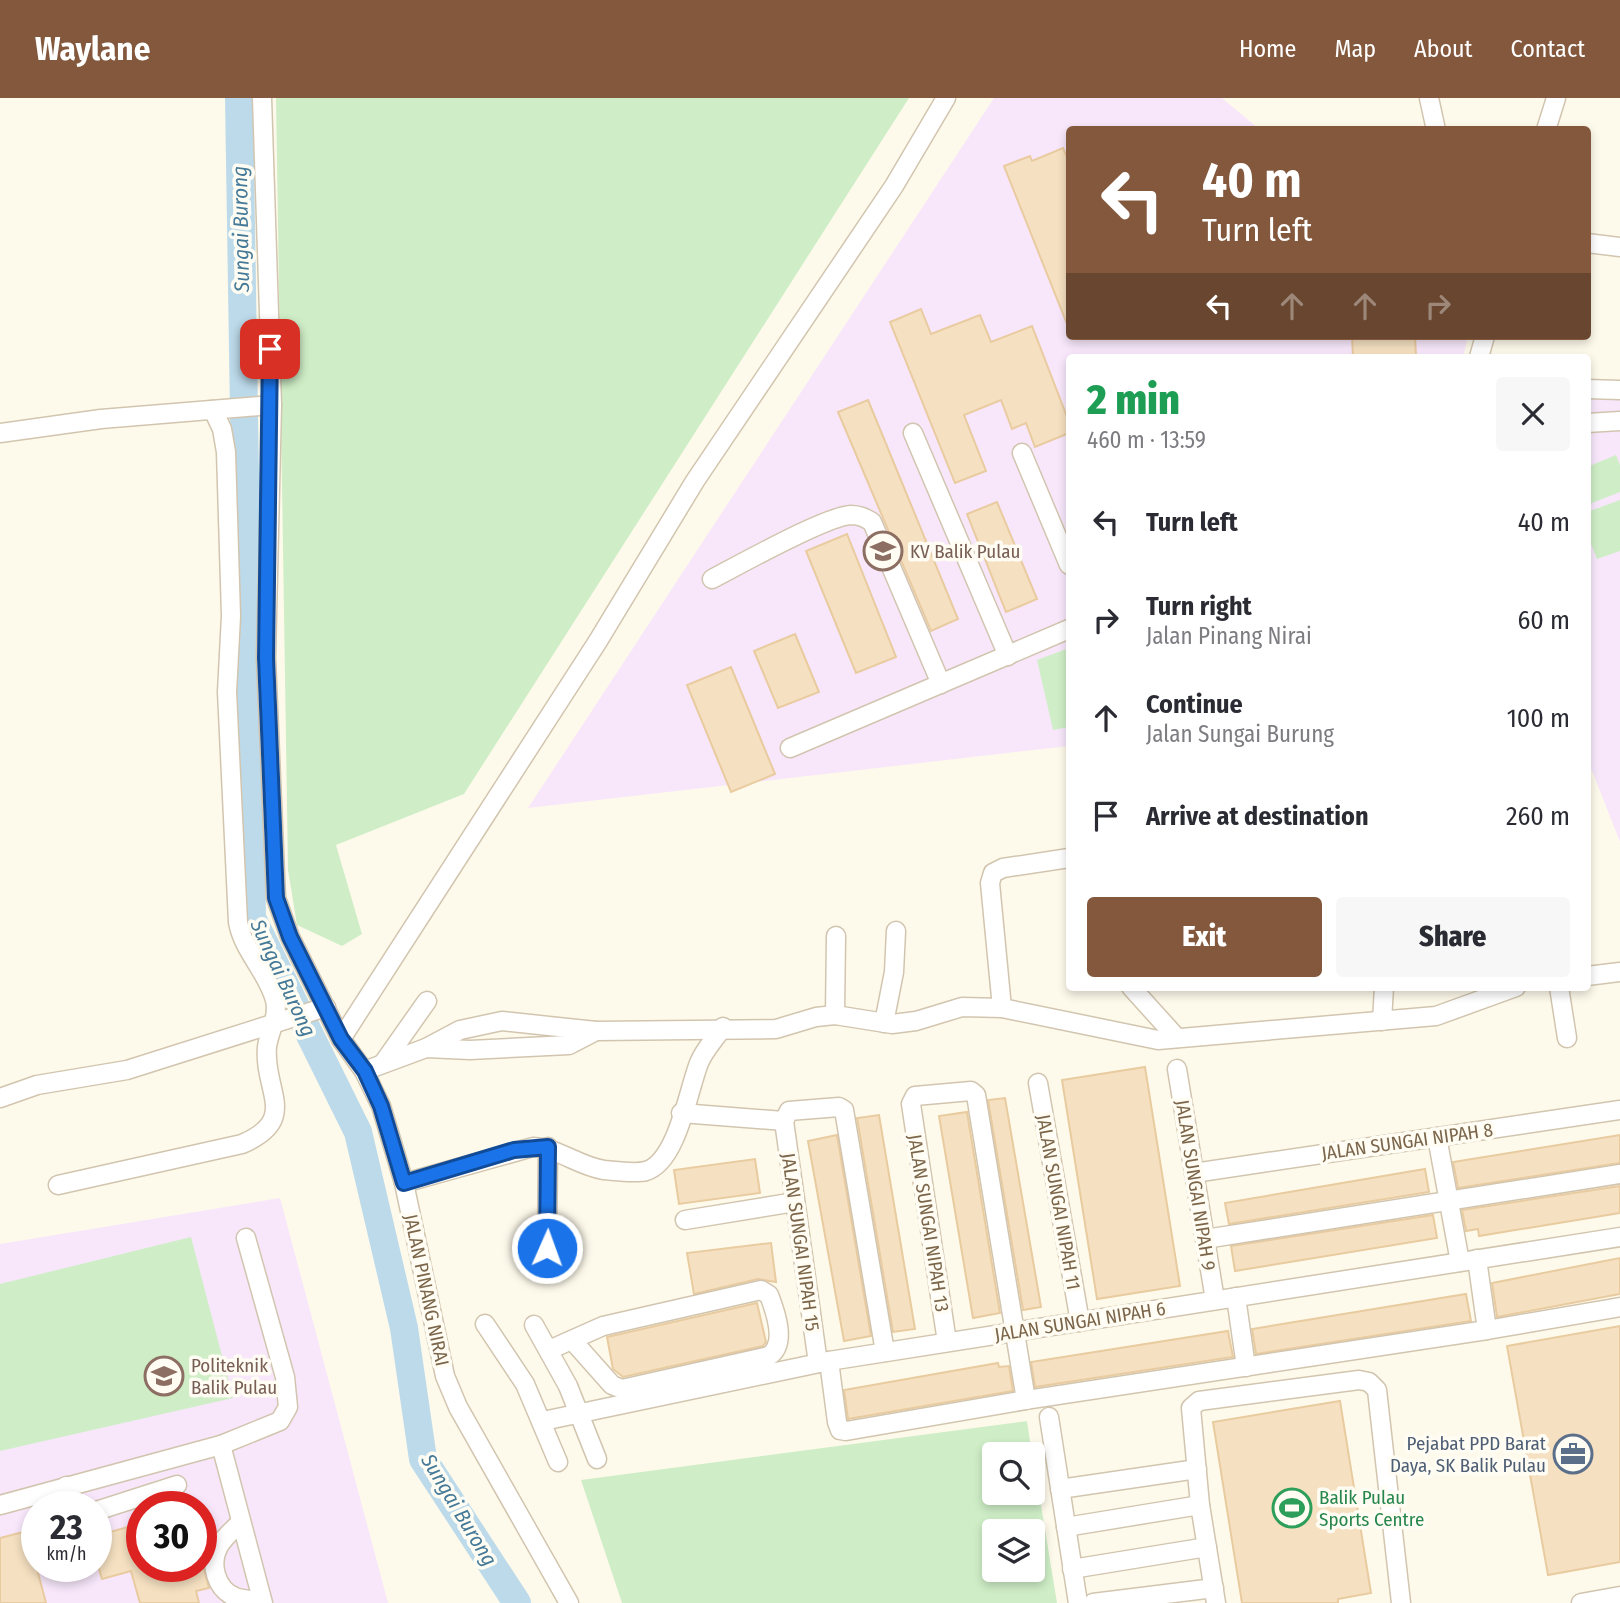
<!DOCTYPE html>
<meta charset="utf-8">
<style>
:root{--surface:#fff;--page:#f7f7f7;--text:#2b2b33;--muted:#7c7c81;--accent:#83583d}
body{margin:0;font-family:"Fira Sans Condensed",sans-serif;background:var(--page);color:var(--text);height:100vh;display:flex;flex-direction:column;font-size:26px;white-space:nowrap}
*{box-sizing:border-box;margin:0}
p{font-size:23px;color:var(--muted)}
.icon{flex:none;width:38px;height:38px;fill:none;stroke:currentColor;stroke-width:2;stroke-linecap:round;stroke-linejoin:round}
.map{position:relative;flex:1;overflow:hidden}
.details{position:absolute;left:1066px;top:256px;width:525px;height:637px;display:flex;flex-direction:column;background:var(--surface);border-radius:7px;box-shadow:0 4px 10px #0003}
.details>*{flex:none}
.guide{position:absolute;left:1066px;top:28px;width:525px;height:214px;border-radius:7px;box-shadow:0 4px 10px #0003;background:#83583d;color:#fff;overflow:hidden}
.tools{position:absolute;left:982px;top:1344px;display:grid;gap:14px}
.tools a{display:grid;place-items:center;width:63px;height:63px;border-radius:7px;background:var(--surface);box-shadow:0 4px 10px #0003;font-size:35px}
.speed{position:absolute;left:21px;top:1393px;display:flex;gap:14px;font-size:35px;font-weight:700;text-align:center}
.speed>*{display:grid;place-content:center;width:91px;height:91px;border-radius:50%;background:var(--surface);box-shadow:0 4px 10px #0003;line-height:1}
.speed small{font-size:18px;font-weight:400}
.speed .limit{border:10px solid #d22;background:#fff;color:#111}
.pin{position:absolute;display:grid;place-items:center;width:60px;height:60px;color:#fff;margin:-30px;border-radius:14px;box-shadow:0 4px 10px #0006}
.me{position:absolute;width:77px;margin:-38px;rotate:2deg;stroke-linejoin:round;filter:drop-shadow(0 0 5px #0008)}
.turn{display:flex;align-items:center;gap:24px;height:147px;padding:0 21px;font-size:32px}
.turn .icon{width:91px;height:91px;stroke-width:2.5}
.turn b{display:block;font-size:49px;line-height:60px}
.lanes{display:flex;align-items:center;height:66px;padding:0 21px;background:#0003;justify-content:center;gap:35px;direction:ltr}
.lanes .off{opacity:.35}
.round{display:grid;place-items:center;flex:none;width:74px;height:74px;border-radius:7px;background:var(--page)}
.headline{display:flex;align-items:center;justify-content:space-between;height:119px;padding:0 21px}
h1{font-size:42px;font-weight:800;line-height:52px;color:#1e9e55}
.action{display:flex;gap:14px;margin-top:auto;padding:14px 21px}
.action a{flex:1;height:80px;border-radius:7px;background:var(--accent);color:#fff;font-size:28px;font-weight:800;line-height:80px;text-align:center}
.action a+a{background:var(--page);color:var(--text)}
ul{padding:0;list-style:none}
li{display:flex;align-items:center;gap:21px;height:98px;padding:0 21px}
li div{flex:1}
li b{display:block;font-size:26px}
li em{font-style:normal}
header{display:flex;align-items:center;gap:42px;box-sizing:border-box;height:98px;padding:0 35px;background:var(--accent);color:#fff}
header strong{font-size:33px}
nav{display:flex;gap:38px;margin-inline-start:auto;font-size:24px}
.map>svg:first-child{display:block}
.education{fill:#f8e7fb;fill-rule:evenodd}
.green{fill:#cfeec7;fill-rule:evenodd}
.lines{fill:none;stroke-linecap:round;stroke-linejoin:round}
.river{stroke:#bddaea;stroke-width:28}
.building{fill:#f5e0c1;stroke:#e9cba0;stroke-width:2}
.minor-casing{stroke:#d2c5af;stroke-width:21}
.minor{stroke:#fff;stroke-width:18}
.route-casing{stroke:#114b97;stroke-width:18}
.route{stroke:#1a73e8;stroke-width:12}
.labels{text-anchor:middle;stroke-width:7;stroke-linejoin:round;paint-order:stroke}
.education-label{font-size:19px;fill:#785e54;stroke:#fffdf3;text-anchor:start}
.street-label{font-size:19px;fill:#7c664b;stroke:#fffdf3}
.service-label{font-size:19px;fill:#4e5e75;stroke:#fffdf3;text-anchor:end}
.leisure-label{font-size:19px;fill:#27864d;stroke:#fffdf3;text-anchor:start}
.water-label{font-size:21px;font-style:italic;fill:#457998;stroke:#fffdf3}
</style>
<header>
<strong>Waylane</strong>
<nav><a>Home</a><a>Map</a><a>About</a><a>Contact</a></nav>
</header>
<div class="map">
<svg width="1620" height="1505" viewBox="0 0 1620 1505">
<rect width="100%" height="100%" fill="#fefaeb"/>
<g class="education">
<polygon points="994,0 1222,0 1259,31 1069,32 1069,238 1468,238 1463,259 1069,259 1069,648 528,710"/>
<polygon points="1587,296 1620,298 1620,744 1587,660"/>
<path d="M280,1100L388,1505H0V1146ZM37,1409H96V1468H37ZM142,1409H201V1468H142Z"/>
</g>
<g class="green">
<polygon points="276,0 909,0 464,696 336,747 362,836 342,848 297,827 288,772"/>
<polygon points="1616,357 1620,367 1620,394 1587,407 1587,369"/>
<polygon points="1620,402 1620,453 1597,461 1587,436 1587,414"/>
<polygon points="1069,550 1069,629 1053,632 1037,562"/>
<polygon points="191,1139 233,1300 0,1353 0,1186"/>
<path d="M1027,1323L1032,1356H994V1395H1032L1033,1358L1057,1505H622L581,1382ZM1032,1433V1472H994V1433Z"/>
</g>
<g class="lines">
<polyline class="river" points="239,0 252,820 358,1034 404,1230 423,1361 517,1505"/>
</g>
<g class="building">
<polygon points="1063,50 1069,64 1069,231 1004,68 1030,58 1032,63"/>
<polygon points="921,211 931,236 980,217 991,244 1032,228 1069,324 1069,335 1035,349 1026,325 1012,331 1001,302 964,317 986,373 955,385 890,224"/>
<polygon points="1352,238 1415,238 1416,259 1353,259"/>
<polygon points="868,302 958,521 931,533 838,314"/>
<polygon points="997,404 1037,501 1006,514 967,416"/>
<polygon points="847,436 896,559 856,575 806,453"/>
<polygon points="795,536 819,594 778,610 754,553"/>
<polygon points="731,569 775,676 731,694 687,587"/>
<polygon points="1145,969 1180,1188 1097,1201 1062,982"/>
<polygon points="1005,1000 1041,1209 1023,1212 988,1002"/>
<polygon points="967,1014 1000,1215 973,1220 939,1018"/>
<polygon points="879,1017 915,1231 893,1234 857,1020"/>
<polygon points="837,1037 871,1238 844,1243 808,1043"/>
<polygon points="1620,1037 1620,1065 1458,1090 1453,1064"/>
<polygon points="755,1061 760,1095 679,1106 674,1072"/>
<polygon points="1425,1071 1429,1094 1229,1126 1225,1105"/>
<polygon points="1620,1088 1620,1115 1479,1138 1478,1131 1466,1133 1462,1112"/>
<polygon points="1433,1117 1437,1140 1235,1173 1231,1148"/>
<polygon points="771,1145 776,1184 758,1181 694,1196 687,1155"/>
<polygon points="1620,1160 1620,1196 1497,1219 1492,1185"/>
<polygon points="1466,1196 1471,1223 1256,1256 1252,1231"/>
<polygon points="757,1205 766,1244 763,1248 623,1279 613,1271 607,1239"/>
<polygon points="1620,1228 1620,1464 1548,1477 1507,1248"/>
<polygon points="1228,1233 1233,1259 1035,1289 1031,1264"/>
<polygon points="998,1265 999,1269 1009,1268 1013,1293 848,1321 844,1292"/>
<polygon points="1340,1303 1371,1495 1338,1501 1338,1505 1242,1505 1213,1324"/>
<polygon points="142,1425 142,1468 190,1468 191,1472 203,1468 209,1490 196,1493 199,1505 140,1505 131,1473 102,1481 96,1461 96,1438"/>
<polygon points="27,1433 46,1505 0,1505 0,1440"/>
</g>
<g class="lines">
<defs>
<g id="minor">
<polyline points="262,0 272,307 266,560 276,800 290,839 341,941 364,973 381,1008 404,1085 445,1278 458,1309 569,1505"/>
<polyline points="1429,0 1436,32"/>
<polyline points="1546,32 1556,0"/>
<polyline points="1587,145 1620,149"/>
<polyline points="1479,259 1485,238"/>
<polyline points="1587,291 1620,292"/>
<polyline points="1587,325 1620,323"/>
<polyline points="0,335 101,321 272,307"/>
<polyline points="913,335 1008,558"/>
<polyline points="1022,355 1069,467"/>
<path d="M712,481C739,467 826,418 851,417C860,417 865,420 872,424L941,586"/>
<polyline points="790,650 1069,531"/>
<polyline points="1587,878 1620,874"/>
<polyline points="1131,889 1177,940"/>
<polyline points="1559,889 1567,940"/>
<polyline points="1002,910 990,785 993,775 1003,770 1069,760"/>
<polyline points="835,917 836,838"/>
<polyline points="1382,923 1384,889"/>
<polyline points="884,925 894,874 896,833"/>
<polyline points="341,941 598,543 695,383 894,88 946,0"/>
<polyline points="426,950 470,952 569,947 596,933"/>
<polyline points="384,964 427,903"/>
<polyline points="1177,971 1215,1202"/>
<polyline points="364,973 426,950 460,932 502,923 596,933 776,931 816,919 835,917 892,926 916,923 962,909 1002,910 1158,942 1436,918 1516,889"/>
<polyline points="1038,985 1080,1224"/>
<polyline points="0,1000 37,987 127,972 326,909"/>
<polyline points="681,1015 784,1023"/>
<polyline points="784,1023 789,1013 839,1009 844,1012 885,1254"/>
<polyline points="784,1023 818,1265"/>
<polyline points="1437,1039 1460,1164"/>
<polyline points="1194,1075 1620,1012"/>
<path d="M404,1085L533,1049C559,1050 578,1068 604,1072C616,1073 635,1076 646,1073C677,1064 688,993 699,965C704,952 715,941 723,929"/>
<path d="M58,1087L242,1046C300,1021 263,993 267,949C269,933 279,919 275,902C267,873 243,853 238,824L227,594L231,518L226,354L222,331L213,312"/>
<polyline points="685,1122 795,1104"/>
<polyline points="1205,1141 1620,1076"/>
<polyline points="547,1150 548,1049"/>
<polyline points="1477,1161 1487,1232 1620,1209"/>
<polyline points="1236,1199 1246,1269"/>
<polyline points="485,1226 525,1286 558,1364"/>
<polyline points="534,1227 568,1288 597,1361"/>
<polyline points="947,1244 911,1006 915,998 971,993 976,997 1026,1302"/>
<path d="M549,1252L603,1228L761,1192L769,1197C776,1215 787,1246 769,1258L622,1291L612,1287L572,1242"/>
<polyline points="829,1263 837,1324 840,1332 846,1333 1026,1302 1487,1232"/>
<polyline points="1049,1319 1078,1505"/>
<polyline points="543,1323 829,1263 1620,1139"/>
<polyline points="221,1347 263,1505"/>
<polyline points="66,1388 72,1409"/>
<polyline points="1060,1391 1197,1371"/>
<polyline points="0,1407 221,1347 280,1323 288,1309 285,1279 246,1140"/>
<polyline points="96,1413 177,1387"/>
<path d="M241,1424C234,1431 224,1439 219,1448C209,1466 216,1491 235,1499C243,1502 254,1502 262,1504"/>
<polyline points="1066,1429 1200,1407"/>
<polyline points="1072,1471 1207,1449"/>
<polyline points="1093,1505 1214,1490"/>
<polyline points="1216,1505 1200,1407 1191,1310 1199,1303 1359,1282 1369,1284 1377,1292 1401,1505"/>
<polyline points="1581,1505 1620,1498"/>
</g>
</defs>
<use href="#minor" class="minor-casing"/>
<use href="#minor" class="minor"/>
</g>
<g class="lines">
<defs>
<polyline id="route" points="270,251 266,560 276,800 290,839 341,941 365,973 381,1008 404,1085 514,1052 548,1049 547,1150"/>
</defs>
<use href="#route" class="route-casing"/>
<use href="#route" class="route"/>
</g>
<defs>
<symbol id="university-ring" viewBox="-11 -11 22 22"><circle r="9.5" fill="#fffdf3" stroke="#8d6e63" stroke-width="1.5"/><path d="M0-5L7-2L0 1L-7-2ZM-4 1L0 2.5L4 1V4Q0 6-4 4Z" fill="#8d6e63"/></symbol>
<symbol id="office-ring" viewBox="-11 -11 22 22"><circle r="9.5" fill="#fffdf3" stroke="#5c6f8a" stroke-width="1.5"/><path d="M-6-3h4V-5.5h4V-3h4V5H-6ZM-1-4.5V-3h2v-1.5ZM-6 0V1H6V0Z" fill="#5c6f8a"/></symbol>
<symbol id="stadium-ring" viewBox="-11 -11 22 22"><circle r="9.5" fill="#fffdf3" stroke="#2e9e5b" stroke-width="1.5"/><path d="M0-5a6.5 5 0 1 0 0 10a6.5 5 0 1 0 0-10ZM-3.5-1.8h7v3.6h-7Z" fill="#2e9e5b"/></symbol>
</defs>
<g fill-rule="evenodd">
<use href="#university-ring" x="861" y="431" width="44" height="44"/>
<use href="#university-ring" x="142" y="1256" width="44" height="44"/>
<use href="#office-ring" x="1551" y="1334" width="44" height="44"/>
<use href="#stadium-ring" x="1270" y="1388" width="44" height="44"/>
</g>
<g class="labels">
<g class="education-label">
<text x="910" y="460">KV Balik Pulau</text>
<text x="191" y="1274">Politeknik<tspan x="191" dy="22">Balik Pulau</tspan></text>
</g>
<g class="street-label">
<text transform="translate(1407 1043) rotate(-8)" y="7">JALAN SUNGAI NIPAH 8</text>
<text transform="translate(1196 1087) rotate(81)" y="7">JALAN SUNGAI NIPAH 9</text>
<text transform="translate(1059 1104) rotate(80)" y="7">JALAN SUNGAI NIPAH 11</text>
<text transform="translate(929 1125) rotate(81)" y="7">JALAN SUNGAI NIPAH 13</text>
<text transform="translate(801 1144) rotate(82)" y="7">JALAN SUNGAI NIPAH 15</text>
<text transform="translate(427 1192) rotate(78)" y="7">JALAN PINANG NIRAI</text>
<text transform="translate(1080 1223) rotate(-9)" y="7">JALAN SUNGAI NIPAH 6</text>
</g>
<g class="service-label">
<text x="1546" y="1352">Pejabat PPD Barat<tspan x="1546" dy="22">Daya, SK Balik Pulau</tspan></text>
</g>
<g class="leisure-label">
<text x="1319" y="1406">Balik Pulau<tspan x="1319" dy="22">Sports Centre</tspan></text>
</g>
<g class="water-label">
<text transform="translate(241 131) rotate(-91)" y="7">Sungai Burong</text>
<text transform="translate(283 880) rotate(65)" y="7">Sungai Burong</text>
<text transform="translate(459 1412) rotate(59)" y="7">Sungai Burong</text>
</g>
</g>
</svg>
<div class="tools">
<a><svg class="icon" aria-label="search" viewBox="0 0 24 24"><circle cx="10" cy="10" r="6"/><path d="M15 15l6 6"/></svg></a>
<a><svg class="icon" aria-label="layers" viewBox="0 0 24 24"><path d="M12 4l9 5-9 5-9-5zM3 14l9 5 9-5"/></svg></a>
</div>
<div class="speed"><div>23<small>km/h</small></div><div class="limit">30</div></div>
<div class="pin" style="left:270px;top:251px;background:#d93025"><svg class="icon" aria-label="arrive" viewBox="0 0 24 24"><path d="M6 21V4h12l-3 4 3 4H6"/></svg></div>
<svg class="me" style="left:547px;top:1150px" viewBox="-20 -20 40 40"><circle r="17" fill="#1a73e8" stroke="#fff" stroke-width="3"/><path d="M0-11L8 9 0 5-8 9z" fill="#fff"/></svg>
<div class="guide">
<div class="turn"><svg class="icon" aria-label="left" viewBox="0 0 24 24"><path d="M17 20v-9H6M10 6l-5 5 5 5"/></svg><div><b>40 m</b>Turn left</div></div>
<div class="lanes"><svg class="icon" aria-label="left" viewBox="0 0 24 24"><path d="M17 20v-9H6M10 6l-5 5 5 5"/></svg><svg class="icon off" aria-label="ahead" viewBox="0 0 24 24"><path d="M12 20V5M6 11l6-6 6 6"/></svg><svg class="icon off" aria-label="ahead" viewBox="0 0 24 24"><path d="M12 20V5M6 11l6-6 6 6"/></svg><svg class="icon off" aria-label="right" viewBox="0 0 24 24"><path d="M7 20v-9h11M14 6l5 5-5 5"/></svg></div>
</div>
<section class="details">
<div class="headline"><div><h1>2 min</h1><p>460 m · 13:59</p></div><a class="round"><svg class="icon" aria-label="close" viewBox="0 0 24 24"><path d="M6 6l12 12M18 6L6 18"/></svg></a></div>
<ul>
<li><svg class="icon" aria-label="left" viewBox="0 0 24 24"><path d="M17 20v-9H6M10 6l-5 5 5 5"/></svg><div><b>Turn left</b></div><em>40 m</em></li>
<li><svg class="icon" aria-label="right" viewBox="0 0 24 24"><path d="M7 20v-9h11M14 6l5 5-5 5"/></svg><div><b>Turn right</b><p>Jalan Pinang Nirai</p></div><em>60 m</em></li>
<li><svg class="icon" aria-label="ahead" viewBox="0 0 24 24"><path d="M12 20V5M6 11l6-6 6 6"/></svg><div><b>Continue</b><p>Jalan Sungai Burung</p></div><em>100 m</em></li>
<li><svg class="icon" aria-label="arrive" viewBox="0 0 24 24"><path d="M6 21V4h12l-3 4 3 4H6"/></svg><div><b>Arrive at destination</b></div><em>260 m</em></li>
</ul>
<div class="action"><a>Exit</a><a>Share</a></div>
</section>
</div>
